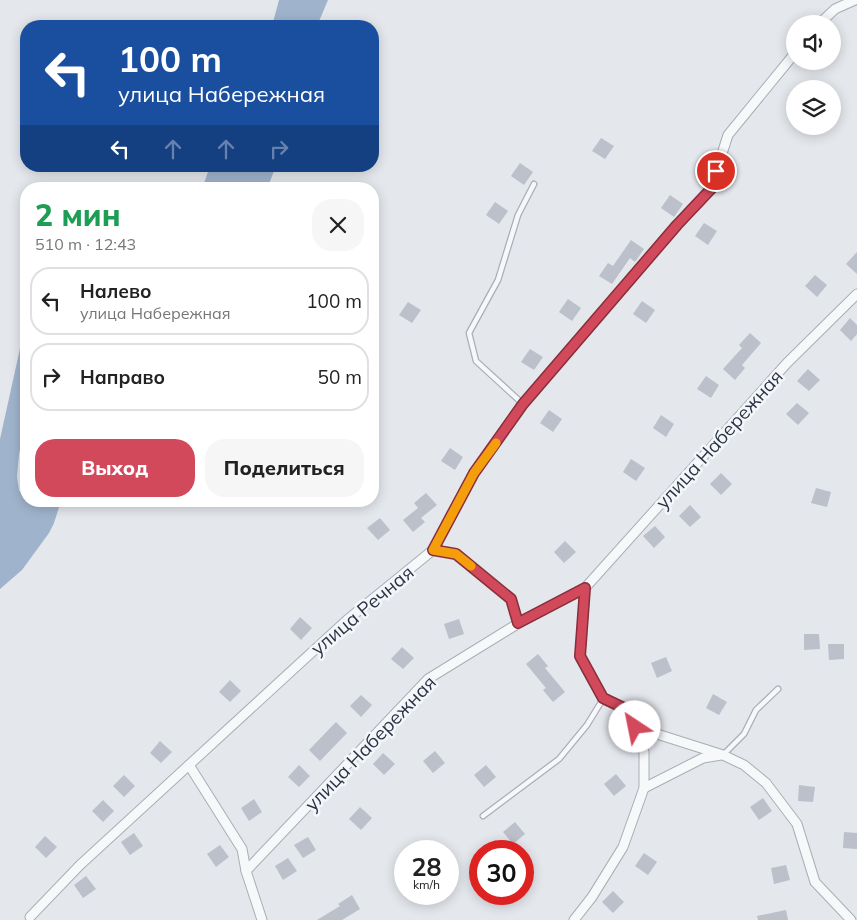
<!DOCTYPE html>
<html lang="ru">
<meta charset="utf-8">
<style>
:root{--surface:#fff;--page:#f6f6f6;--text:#222;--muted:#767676;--line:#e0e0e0;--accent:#d1495b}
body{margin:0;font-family:Mulish,sans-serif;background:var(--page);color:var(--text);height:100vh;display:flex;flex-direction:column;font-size:19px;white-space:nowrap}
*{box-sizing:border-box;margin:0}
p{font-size:16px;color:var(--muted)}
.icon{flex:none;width:28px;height:28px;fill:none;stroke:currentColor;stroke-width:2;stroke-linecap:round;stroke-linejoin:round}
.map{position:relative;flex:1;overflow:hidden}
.drawer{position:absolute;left:20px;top:182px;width:359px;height:325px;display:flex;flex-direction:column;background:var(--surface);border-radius:20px;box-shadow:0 2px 12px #0003}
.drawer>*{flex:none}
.guide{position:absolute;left:20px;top:20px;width:359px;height:152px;border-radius:20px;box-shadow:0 2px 12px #0003;background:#1a4fa0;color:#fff;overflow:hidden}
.controls{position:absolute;left:786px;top:15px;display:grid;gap:10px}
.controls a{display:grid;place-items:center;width:55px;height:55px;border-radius:50%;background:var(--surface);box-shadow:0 2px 12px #0003;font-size:25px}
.speed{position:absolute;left:394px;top:840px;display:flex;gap:10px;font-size:25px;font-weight:700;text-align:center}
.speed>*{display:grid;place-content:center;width:65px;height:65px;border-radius:50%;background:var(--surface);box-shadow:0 2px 12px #0003;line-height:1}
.speed small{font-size:12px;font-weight:400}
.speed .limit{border:8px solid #d22;background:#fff;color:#111}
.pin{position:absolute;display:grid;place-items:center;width:42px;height:42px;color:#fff;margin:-21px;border:2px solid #fff;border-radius:50%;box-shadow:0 1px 5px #0007}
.me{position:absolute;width:55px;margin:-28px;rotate:326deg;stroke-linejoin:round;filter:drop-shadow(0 0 4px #0008)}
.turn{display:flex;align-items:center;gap:18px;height:105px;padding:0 15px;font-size:22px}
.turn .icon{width:65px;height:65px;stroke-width:2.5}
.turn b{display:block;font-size:35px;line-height:42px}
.lanes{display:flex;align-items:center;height:48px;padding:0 15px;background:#0003;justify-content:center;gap:25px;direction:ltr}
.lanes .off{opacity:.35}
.round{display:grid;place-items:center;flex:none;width:52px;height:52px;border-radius:20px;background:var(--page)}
.head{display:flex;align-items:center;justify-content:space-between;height:85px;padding:0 15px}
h1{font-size:30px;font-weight:800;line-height:38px;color:#1e9e55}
.cta{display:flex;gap:10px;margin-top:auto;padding:10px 15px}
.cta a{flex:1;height:58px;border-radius:20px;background:var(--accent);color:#fff;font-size:20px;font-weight:800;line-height:58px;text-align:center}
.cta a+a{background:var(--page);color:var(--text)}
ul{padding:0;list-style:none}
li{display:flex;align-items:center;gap:15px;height:68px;margin:0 10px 8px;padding:0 5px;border:2px solid var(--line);border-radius:20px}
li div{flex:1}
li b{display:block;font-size:19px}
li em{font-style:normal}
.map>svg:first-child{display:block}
.water{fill:#9fb4cc}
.building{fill:#bbc0ca}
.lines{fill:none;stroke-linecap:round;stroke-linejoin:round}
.service-casing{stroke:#a9aeb7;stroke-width:7}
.minor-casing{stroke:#a9aeb7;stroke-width:11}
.service{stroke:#f7f8fa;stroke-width:4.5}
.minor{stroke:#f7f8fa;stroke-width:9}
.route-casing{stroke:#882f3b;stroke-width:12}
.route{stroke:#d1495b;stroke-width:9}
.slow{stroke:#f59e0b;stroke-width:9}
.labels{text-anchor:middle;stroke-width:5;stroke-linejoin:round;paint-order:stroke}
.street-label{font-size:19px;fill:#2b3445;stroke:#f4f6f9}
</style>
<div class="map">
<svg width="857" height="920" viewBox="0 0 857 920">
<rect width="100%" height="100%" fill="#e4e7ec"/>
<g class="water">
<polygon points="279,0 328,0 317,26 272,26"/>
<polygon points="210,166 276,166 267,189 202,189"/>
<polygon points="26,333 26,428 19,454 17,477 19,490 22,495 26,497 26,501 61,501 54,523 49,533 22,570 0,589 0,439 21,344"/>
</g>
<g class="building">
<polygon points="601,138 614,146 605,159 592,151"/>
<polygon points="520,163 533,172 524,185 511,176"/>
<polygon points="670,195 683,204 674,217 661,208"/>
<polygon points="495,202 508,211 499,224 486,215"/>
<polygon points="704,223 717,231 708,245 695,236"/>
<polygon points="631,240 644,249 635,262 630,258 612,284 599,276 608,263 613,266"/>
<polygon points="857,252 857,274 846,264"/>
<polygon points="815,275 827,285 817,297 805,286"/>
<polygon points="568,299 581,308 572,321 559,312"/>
<polygon points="642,301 655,310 646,323 633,314"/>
<polygon points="408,302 421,310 412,323 399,315"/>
<polygon points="850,318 857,325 857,334 851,341 840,330"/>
<polygon points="750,333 761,343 742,365 745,368 735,380 723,369 742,348 739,345"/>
<polygon points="530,349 543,357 534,370 521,362"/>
<polygon points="808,369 820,380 809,391 797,381"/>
<polygon points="706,376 719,385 711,398 697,389"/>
<polygon points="797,403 809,413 798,425 786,414"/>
<polygon points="549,410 562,419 553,432 540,423"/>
<polygon points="661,415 674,424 666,437 653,428"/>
<polygon points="450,448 463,457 455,470 441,461"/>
<polygon points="631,459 645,468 636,481 623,472"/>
<polygon points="721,473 732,484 721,495 710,484"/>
<polygon points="816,488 831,492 827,507 811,503"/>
<polygon points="426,493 437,505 421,518 425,522 413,532 403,520 418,508 414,503"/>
<polygon points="690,505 701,517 690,527 679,516"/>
<polygon points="380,518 390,530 378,540 367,528"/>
<polygon points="655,526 665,537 654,548 643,536"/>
<polygon points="565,541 576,552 564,563 554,552"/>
<polygon points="300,617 312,628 301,640 290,629"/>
<polygon points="459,619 464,634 449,639 444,624"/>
<polygon points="804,634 819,634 820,649 804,650"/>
<polygon points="828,644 844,644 844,659 829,660"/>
<polygon points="402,647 414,658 403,669 391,659"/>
<polygon points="538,654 548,666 545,668 565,692 553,702 543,690 546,688 526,664"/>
<polygon points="666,657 672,671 657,678 651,663"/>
<polygon points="230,680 241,691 230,702 219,692"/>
<polygon points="713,694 727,702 719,715 706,708"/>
<polygon points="361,695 372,705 361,717 350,706"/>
<polygon points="336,722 347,733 320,761 309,750"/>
<polygon points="160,741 172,752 161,763 150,753"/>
<polygon points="435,751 445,763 433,773 423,761"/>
<polygon points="383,753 395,764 384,775 373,764"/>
<polygon points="299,765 310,776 299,787 288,777"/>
<polygon points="486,765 496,777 484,787 474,775"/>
<polygon points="616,774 626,786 614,796 604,784"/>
<polygon points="124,775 135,786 124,797 113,786"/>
<polygon points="799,785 815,787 813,802 798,801"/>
<polygon points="763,798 772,811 759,820 750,807"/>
<polygon points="254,799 262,812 249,821 241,808"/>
<polygon points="103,800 114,811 103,822 92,811"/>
<polygon points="360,807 372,818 361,830 349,819"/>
<polygon points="515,822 525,834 513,844 503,832"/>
<polygon points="844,832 857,833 857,849 843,848"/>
<polygon points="134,833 143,846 130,855 121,842"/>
<polygon points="45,836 57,847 46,858 35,847"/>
<polygon points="308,837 316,850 303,858 294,845"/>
<polygon points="220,845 229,857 216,867 207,854"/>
<polygon points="644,853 657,862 648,875 635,866"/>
<polygon points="288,858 297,871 283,880 275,866"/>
<polygon points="786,865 790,880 774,884 771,868"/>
<polygon points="86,876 96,889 83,898 74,885"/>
<polygon points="613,891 624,902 613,913 602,902"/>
<polygon points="352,895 360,909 342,920 317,920 340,906 338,904"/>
<polygon points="786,910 788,920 758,920 757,916"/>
</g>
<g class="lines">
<defs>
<g id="service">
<polyline points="523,404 476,361 469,333 498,280 518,215 534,184"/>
<polyline points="433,550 456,554 511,599 519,623"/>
<polyline points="723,755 744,734 756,710 778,689"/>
<polyline points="483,816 559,759 587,725 603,699"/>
</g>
<g id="minor">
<polyline points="819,24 835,9 855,0"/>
<polyline points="635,727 723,755 744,765 766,783 797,824 815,882 851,920"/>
<polyline points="189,765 242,849 246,871 262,920"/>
<polyline points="644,788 703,758 721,755"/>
<polyline points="246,871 428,679 519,623 585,588 787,363 857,294"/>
<polyline points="30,917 80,865 347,620 433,550 474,473 523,404 677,225 711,188 728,135 795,53"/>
<polyline points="574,920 592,897 623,847 644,788 644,752 628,710 603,699 580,657 585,588"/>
</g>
</defs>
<use href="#service" class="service-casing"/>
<use href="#minor" class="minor-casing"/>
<use href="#service" class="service"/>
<use href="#minor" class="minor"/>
</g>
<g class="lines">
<defs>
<polyline id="route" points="635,727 628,710 603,698 580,656 585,588 518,623 511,599 456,554 433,550 474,473 523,404 677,225 712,188 716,171"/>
</defs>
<use href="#route" class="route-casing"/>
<use href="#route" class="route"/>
<polyline class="slow" points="471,566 456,554 433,550 474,473 496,443"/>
</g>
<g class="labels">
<g class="street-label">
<text transform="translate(719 439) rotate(-48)" y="7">улица Набережная</text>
<text transform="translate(362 610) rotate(-40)" y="7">улица Речная</text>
<text transform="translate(370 743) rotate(-46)" y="7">улица Набережная</text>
</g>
</g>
</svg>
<div class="controls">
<a><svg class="icon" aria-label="sound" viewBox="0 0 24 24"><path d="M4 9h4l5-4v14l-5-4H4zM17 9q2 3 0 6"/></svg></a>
<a><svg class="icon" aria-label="layers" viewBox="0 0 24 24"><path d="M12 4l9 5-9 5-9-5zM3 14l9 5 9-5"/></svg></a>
</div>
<div class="speed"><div>28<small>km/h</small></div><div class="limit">30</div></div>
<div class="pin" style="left:716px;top:171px;background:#d93025"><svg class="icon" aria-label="arrive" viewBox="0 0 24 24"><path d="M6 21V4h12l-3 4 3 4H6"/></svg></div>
<svg class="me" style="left:635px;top:727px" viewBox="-20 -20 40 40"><circle r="19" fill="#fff"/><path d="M0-13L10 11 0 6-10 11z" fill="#d1495b"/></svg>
<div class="guide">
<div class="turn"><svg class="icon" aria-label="left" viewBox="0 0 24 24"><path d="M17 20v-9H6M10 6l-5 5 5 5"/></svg><div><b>100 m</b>улица Набережная</div></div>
<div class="lanes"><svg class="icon" aria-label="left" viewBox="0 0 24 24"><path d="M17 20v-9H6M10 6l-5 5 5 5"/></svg><svg class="icon off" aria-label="ahead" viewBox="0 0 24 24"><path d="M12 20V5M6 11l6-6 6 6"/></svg><svg class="icon off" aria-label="ahead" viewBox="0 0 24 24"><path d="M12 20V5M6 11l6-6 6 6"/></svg><svg class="icon off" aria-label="right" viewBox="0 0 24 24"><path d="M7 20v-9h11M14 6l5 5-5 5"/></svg></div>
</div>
<section class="drawer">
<div class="head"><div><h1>2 мин</h1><p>510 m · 12:43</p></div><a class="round"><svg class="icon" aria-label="close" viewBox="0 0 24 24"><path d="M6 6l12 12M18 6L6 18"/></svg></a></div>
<ul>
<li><svg class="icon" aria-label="left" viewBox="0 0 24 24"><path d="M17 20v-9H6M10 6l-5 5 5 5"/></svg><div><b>Налево</b><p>улица Набережная</p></div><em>100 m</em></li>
<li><svg class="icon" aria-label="right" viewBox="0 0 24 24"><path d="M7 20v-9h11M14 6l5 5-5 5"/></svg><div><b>Направо</b></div><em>50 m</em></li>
</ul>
<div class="cta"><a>Выход</a><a>Поделиться</a></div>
</section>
</div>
